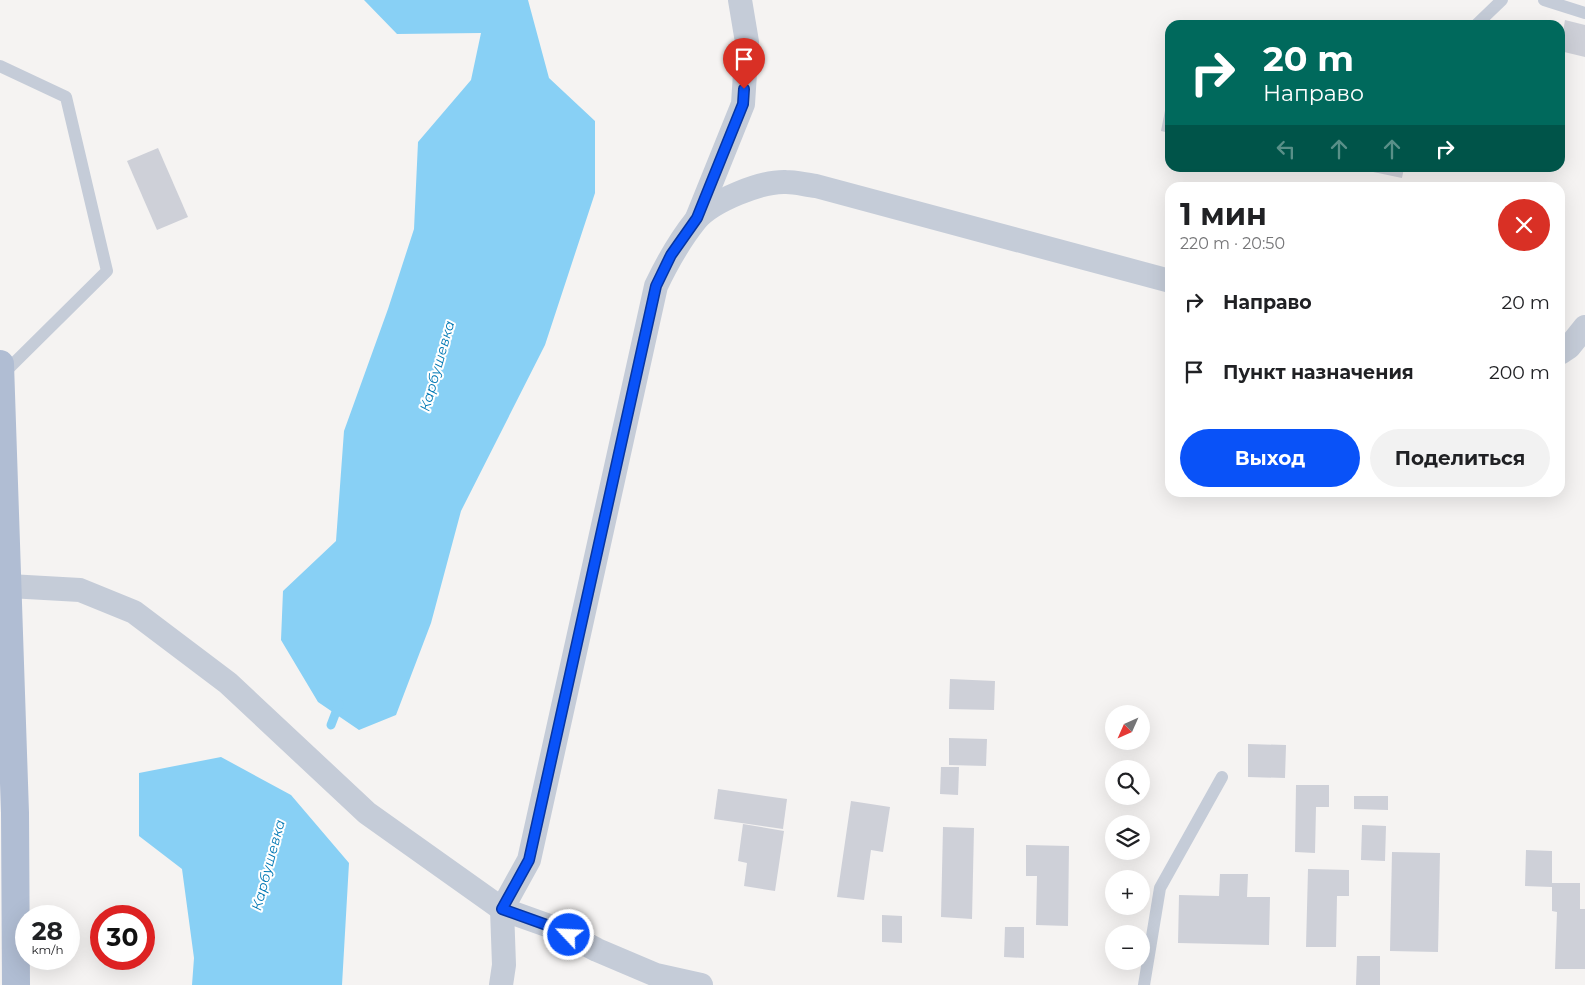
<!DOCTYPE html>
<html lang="ru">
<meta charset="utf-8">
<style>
:root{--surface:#fff;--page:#f2f2f2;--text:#202124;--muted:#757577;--accent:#0952f8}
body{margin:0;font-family:Montserrat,sans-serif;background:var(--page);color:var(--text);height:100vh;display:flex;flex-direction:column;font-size:19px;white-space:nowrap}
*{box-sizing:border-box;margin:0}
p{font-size:16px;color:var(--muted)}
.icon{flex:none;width:28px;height:28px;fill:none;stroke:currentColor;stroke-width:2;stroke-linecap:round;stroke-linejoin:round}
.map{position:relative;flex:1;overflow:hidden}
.drawer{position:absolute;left:1165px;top:182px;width:400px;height:315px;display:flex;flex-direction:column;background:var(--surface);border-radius:15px;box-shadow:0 5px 20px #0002}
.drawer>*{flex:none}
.hud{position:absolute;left:1165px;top:20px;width:400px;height:152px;border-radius:15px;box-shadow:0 5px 20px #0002;background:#00695c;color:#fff;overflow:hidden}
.needle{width:32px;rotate:225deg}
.buttons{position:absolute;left:1105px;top:705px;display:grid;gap:10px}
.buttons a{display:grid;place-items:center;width:45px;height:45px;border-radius:50%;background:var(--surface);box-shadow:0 5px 20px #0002;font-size:25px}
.speed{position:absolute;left:15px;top:905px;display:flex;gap:10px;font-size:25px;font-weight:700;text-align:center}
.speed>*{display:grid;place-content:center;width:65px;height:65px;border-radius:50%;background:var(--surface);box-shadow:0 5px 20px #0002;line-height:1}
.speed small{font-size:12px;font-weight:400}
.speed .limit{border:8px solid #d22;background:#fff;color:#111}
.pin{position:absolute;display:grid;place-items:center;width:42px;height:42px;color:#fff;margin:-51px -21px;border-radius:50% 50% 50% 0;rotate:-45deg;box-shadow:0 0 5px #0007}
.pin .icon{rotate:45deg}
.me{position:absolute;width:55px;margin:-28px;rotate:295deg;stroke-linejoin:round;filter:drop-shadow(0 0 4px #0008)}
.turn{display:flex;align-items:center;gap:18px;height:105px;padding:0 15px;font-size:22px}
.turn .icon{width:65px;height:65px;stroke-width:2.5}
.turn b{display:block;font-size:35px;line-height:42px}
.lanes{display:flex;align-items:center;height:48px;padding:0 15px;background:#0003;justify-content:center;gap:25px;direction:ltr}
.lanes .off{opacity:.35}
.round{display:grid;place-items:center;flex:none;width:52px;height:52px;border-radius:26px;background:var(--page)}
.overview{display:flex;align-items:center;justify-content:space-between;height:85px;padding:0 15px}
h1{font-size:30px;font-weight:700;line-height:38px}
.primary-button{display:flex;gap:10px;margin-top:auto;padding:10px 15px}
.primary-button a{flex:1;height:58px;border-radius:30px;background:var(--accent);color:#fff;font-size:20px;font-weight:700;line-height:58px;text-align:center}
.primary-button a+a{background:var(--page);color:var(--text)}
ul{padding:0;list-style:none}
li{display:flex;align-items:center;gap:15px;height:70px;padding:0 15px}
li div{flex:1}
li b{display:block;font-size:19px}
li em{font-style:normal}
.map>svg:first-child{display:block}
.water{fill:#88d0f5}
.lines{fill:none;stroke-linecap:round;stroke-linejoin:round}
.stream{stroke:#88d0f5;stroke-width:9}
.building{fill:#ced0d8}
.lane{stroke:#c5ccd8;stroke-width:12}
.street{stroke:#c5ccd8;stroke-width:24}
.primary{stroke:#b0bdd3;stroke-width:28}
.route-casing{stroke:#0635a1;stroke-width:12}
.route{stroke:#0952f8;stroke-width:9}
.labels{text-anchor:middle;stroke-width:4;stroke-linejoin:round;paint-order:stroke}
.water-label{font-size:14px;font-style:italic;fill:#0178b4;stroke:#fff}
</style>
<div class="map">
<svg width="1585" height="985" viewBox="0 0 1585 985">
<rect width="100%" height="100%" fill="#f5f3f2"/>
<g class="water">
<polygon points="364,0 528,0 549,78 595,121 595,193 545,345 461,511 431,623 396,715 359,730 318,702 281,640 283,591 336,541 344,431 388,309 414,229 418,142 471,80 481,33 397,34"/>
<polygon points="221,757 291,795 349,863 342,985 192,985 194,958 182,869 139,836 139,773"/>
</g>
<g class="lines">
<polyline class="stream" points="331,725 339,704"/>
</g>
<g class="building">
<polygon points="1565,20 1585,25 1585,57 1560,51"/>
<polygon points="1169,90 1170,90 1170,133 1161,131"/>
<polygon points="158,148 188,217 157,230 127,161"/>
<polygon points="1354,168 1404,168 1402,178"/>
<polygon points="950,679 995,681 994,710 949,709"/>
<polygon points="949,738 987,739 986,766 949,765"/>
<polygon points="1248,744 1286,745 1285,778 1248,777"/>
<polygon points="941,767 959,767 958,795 940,794"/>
<polygon points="1296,785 1329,785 1329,807 1316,807 1315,853 1295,852"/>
<polygon points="718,789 787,799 783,829 714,819"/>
<polygon points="1354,796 1388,796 1388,810 1354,809"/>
<polygon points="851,801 890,807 883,852 871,850 864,900 837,897"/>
<polygon points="743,824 784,831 775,891 744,886 747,863 738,861"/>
<polygon points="1362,825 1386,826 1385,861 1361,860"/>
<polygon points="943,827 974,828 972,919 941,917"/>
<polygon points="1026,845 1069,846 1068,926 1036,925 1037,876 1026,876"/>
<polygon points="1526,850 1552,851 1552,883 1580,883 1580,909 1585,909 1585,969 1555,969 1557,912 1552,911 1552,887 1525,886"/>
<polygon points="1392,852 1440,853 1438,952 1390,951"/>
<polygon points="1308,869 1349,870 1349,896 1337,896 1336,947 1306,947"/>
<polygon points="1220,874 1248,874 1247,897 1270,897 1269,945 1178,943 1179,895 1219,896"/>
<polygon points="882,915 902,916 902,943 882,942"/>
<polygon points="1005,927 1024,927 1024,958 1004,957"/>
<polygon points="1357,956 1380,956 1380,985 1356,985"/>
</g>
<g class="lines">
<g class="lane">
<polyline points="1544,0 1585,13"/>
<polyline points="1476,25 1502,0"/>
<polyline points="0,66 66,97 107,271 3,374"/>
<polyline points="1144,985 1160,888 1222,777"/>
</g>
<g class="street">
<polyline points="697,218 743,104 747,42 740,0"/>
<polyline points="1560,353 1569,347 1585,327"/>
<polyline points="9,586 80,590 134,612 228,683 367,813 502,909 555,928 597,950 656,975 701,985"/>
<path d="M501,985L504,965L502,909L529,860L656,286C667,263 679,241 696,220C712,201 761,181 786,182C796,182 806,185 816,186L1170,281"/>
</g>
<polyline class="primary" points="0,364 15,813 16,985"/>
</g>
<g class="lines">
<defs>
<polyline id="route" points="569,935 555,928 502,909 529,860 656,286 671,255 697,218 743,104 744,89"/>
</defs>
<use href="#route" class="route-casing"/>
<use href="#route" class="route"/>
</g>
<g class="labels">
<g class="water-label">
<text transform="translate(437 366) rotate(-74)" y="5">Карбушевка</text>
<text transform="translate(268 865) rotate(-75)" y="5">Карбушевка</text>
</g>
</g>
</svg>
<div class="buttons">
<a><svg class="needle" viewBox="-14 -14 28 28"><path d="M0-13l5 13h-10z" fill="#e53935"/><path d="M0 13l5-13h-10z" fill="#757577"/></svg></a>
<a><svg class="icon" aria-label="search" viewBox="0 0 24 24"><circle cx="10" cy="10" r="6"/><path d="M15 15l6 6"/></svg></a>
<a><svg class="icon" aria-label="layers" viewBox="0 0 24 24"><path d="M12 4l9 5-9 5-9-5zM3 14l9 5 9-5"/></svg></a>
<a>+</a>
<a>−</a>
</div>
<div class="speed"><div>28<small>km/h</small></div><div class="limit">30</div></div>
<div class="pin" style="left:744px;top:89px;background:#d93025"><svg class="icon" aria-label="arrive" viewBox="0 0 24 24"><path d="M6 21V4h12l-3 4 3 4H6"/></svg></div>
<svg class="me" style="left:569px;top:935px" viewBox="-20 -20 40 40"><circle r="17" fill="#0952f8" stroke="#fff" stroke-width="3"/><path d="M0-11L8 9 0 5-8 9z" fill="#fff"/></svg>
<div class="hud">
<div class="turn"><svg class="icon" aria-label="right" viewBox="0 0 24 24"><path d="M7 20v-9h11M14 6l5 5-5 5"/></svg><div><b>20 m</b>Направо</div></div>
<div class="lanes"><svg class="icon off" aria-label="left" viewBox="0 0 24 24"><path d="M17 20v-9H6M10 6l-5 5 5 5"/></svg><svg class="icon off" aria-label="ahead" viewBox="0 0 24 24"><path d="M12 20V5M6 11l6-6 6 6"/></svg><svg class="icon off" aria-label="ahead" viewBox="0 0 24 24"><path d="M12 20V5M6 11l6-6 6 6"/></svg><svg class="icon" aria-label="right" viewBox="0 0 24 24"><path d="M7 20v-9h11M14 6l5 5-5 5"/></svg></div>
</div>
<section class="drawer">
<div class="overview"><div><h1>1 мин</h1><p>220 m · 20:50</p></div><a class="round" style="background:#d93025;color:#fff"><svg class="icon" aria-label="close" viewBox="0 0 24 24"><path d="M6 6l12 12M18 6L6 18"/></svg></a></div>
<ul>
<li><svg class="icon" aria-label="right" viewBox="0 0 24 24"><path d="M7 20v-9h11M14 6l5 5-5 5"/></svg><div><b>Направо</b></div><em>20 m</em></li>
<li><svg class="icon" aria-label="arrive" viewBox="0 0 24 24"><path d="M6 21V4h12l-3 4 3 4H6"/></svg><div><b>Пункт назначения</b></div><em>200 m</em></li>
</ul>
<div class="primary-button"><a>Выход</a><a>Поделиться</a></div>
</section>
</div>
